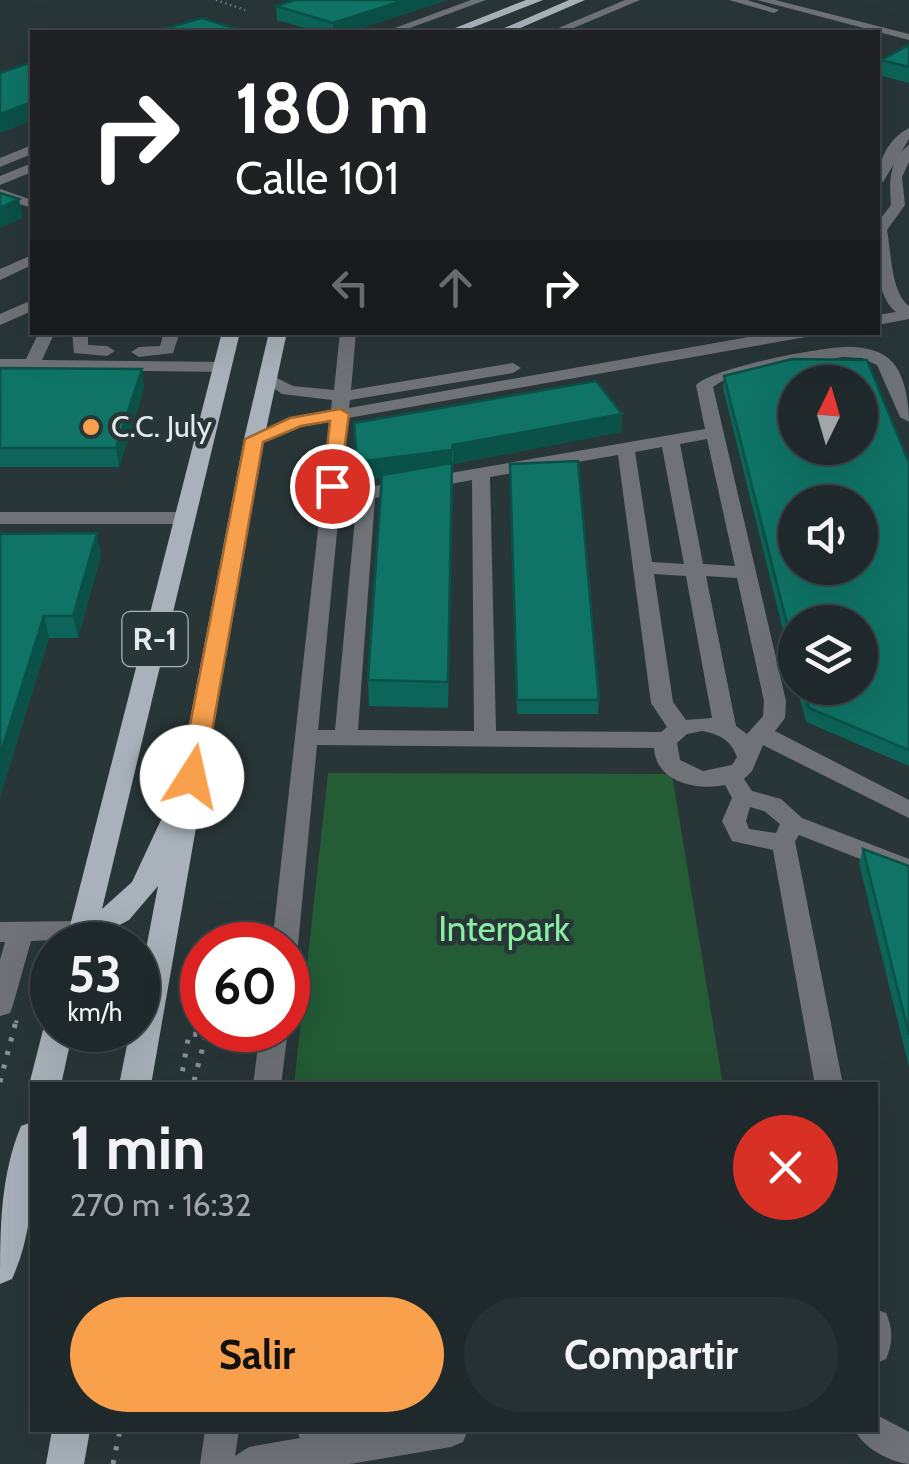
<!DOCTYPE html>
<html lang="es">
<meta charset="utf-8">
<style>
:root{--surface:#1f282a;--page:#273032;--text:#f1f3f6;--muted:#a1a6a8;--line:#3c4447;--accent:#f8a04c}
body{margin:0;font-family:Cabin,sans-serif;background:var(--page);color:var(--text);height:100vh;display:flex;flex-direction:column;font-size:38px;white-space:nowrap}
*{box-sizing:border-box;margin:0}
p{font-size:32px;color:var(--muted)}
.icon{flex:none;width:55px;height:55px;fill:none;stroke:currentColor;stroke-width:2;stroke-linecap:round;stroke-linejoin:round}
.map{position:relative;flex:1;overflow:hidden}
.details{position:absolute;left:30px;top:1082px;width:848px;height:350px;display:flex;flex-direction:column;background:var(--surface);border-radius:0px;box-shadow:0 10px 40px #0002,0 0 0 2px var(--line)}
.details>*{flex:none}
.top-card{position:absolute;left:30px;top:30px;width:850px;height:305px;border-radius:0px;box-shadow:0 10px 40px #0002,0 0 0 2px var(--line);background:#202124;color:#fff;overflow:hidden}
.needle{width:65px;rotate:5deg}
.controls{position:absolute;left:778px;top:365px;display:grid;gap:20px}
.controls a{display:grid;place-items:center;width:100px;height:100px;border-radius:50%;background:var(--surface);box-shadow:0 10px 40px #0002,0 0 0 2px var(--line);font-size:50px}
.speed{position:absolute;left:30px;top:922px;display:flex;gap:20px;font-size:50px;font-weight:700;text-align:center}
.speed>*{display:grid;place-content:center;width:130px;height:130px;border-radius:50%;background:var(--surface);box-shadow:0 10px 40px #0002,0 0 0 2px var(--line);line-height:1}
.speed small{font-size:25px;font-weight:400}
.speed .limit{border:15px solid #d22;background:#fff;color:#111}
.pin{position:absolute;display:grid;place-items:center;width:85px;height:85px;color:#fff;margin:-42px;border:5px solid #fff;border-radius:50%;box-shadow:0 2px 10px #0007}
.me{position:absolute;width:110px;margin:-55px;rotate:10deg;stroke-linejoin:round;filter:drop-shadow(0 0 8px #0008)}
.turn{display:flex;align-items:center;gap:35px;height:210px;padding:0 40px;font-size:45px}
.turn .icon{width:130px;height:130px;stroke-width:2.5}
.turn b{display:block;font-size:70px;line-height:85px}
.lanes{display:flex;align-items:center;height:95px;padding:0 40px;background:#0003;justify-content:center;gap:50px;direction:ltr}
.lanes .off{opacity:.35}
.round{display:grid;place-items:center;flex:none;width:105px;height:105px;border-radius:52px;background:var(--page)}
.summary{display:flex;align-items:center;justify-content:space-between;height:170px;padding:0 40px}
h1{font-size:60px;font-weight:800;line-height:75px}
.button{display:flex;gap:20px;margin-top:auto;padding:20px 40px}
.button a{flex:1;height:115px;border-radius:60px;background:var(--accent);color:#111;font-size:40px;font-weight:800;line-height:115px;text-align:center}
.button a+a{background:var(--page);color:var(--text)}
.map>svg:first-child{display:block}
.green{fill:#235c35}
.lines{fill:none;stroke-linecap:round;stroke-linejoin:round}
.path-far2{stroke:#899495;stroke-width:2.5;stroke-dasharray:1 4;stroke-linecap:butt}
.path-far1{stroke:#899495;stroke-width:4;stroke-dasharray:2.5 6;stroke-linecap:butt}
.path{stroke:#899495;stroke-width:5;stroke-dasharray:4 10;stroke-linecap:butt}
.minor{fill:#6f7377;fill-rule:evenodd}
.major{fill:#a9b2ba;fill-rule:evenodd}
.wall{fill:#0d6458}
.shaded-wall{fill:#0a5147}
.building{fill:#0f7466;stroke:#0a5147;stroke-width:2.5;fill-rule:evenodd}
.route{fill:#f8a04c;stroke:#a16831;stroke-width:2.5}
.poi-dot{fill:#f8a04c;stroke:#293638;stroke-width:4}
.labels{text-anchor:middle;stroke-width:9;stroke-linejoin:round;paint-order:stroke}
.far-poi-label{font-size:30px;fill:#e2eaeb;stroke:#293638;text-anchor:start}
.shield{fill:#293638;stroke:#aab4b5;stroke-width:2.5}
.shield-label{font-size:32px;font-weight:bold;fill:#e2eaeb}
.park-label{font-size:35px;fill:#89eda4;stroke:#293638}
</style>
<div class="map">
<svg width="909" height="1464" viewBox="0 0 909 1464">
<rect width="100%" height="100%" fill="#293638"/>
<polygon class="green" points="328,773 672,774 723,1085 294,1085"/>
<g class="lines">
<polyline class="path-far2" points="216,0 245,10"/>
<polyline class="path-far1" points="16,1023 17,1019"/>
<g class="path">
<polyline points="0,1082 16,1021"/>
<polyline points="180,1085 189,1034 206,1035 193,1085"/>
<polyline points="113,1464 120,1430"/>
</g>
<g class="minor">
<polygon points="471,0 486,0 399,32 384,32"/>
<polygon points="625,0 640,0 564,32 549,32"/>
<polygon points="729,0 747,0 779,10 774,13"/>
<polygon points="757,0 775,0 909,34 909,40"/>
<path d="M909,128V139L883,182L878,183C878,160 888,139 909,128Z"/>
<polygon points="32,145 32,154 0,167 0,158"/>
<path d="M909,145V162L902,177L905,205L887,230C891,251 891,293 909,306V319L878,325V315L896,312C872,293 878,245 878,217L881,218L891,205C889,182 889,159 909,145Z"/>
<polygon points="32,163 32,172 0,185 0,176"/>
<polygon points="0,189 32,200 32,208 0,198"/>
<polygon points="32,255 32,265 0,280 0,269"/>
<polygon points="32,300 32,311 0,325 0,314"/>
<polygon points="39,332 55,332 42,360 223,362 231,367 223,372 0,369 0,359 26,359"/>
<polygon points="72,332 88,332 88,345 107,346 115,351 107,356 74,353"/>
<polygon points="164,332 180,332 173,353 139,357 131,352 139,347 160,346"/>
<path d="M340,332H356L351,390L513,363L521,368L513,373L350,400L349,408L776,332H814L806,337L348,418L318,730H335L357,497L363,488L705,429L696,385C712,368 817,348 844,347C858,346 877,349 888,358C905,371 909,403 909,422L900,417L877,365L862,358L842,357L722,381L713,387L786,701L785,718L775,731L909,800V818L763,745L752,771L744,779L752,791L781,799L802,818L909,859V878L799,835L795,841L843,1085H815L773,850L732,841L722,821L732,798L725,785C696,791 656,782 654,748L317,745L298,945L288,954V945H272L330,421L301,427L254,444L245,439L291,418L331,411L332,400L282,394L261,379L269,374L293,386L334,390ZM707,439L735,566L703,564L680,444ZM662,447L684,564L652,562L635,452ZM618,455L651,703L667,727L661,732L496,731L490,477ZM472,480L474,731L358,730L375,498ZM654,574L686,576L712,718L686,720L673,702ZM706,576L737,578L764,701L763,716L747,734L736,726ZM702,731C719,734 731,740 737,757L732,765L703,771L680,760L677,743L687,734ZM750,807L764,811L780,824L776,833L749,829L746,821Z"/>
<polygon points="0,512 185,512 195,518 185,524 0,524"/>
<polygon points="83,921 92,924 96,931 92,938 31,941 13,1005 10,1013 0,1016 0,960 5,942 0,942 0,922"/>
<polygon points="260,1030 288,1030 281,1085 253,1085"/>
<path d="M875,1309L886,1313C893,1328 893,1344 886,1359L875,1364Z"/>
<path d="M875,1414L909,1432V1464C890,1462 863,1448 855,1430H875Z"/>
<polygon points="205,1430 239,1430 235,1456 249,1447 300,1438 296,1430 468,1430 463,1442 451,1447 350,1464 200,1464"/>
</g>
<g class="major">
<polygon points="526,0 543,0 461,32 445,32"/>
<polygon points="569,0 585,0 511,32 495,32"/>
<polygon points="222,332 240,332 102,909 132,882 160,822 164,815 172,813 244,439 269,332 287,332 264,439 151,1085 119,1085 130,1030 138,1030 138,991 158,886 129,920 95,938 93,945 65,945"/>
<polygon points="52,1020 52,1030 73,1030 61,1085 32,1085 32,1091 29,1085 43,1030"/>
<path d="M32,1122C35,1173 34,1231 12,1279L0,1284C0,1231 0,1176 21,1126Z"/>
<polygon points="52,1430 90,1430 84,1464 46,1464"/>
</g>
</g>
<g class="wall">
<polygon points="295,0 447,0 349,32 318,32 277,20 276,6"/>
<polygon points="909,45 909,83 878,75 881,60"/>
<polygon points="0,368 142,369 144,388 119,467 0,467"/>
<polygon points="724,376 909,463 909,766 806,722 797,688 860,688 795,622 795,679 723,388"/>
<polygon points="622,414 621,432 453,464 448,708 369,706 368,680 382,478 358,481 354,423"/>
<polygon points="510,464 599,700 598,714 517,714"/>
<polygon points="0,534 101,555 78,638 49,638 0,797"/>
<polygon points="863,849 909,866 909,1067 859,863"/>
</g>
<g class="shaded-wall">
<polygon points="405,0 447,0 349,32 333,32 333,23"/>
<polygon points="32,102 32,121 0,133 0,114"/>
<polygon points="19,199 23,218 0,228 0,208"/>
<polygon points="142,369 144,388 119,467 116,448"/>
<polygon points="622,414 621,432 453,464 453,445"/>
<polygon points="452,450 448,708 452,469 358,481 357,462"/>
<polygon points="97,533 101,555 78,638 73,616"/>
<polygon points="44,616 49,638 0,797 0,755"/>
</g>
<g class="building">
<polygon points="295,0 405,0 333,23 276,6"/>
<polygon points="202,18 246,32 153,32"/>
<polygon points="909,45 909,67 881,60"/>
<polygon points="32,62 32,102 0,114 0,73"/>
<polygon points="0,193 19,199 0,208"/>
<path d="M792,359L867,360L909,463V750L809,708L803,688H860V622H795V655L724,376ZM795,382H860V448H795ZM795,502H860V568H795Z"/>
<polygon points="0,368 142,369 116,448 0,448"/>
<polygon points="596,381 622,414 453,445 452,450 357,462 354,423"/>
<polygon points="578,461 599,700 517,700 510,464"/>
<polygon points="452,463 448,682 368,680 382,475"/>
<polygon points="97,533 73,616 44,616 0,755 0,534"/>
<polygon points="863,849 909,866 909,1035"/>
</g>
<polygon class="route" points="340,409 349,414 339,490 326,490 323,486 330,421 301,426 263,442 204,777 192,785 184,783 180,777 245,439 290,418"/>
<circle class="poi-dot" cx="91" cy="427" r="10"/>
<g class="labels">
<g class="far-poi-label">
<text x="111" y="437">C.C. July</text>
</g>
<rect class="shield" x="122.5" y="612" width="65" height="54" rx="8"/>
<g class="shield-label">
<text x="155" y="650">R-1</text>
</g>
<g class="park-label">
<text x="504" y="941">Interpark</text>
</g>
</g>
</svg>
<div class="controls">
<a><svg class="needle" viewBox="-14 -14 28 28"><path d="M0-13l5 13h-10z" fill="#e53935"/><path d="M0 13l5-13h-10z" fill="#a1a6a8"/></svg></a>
<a><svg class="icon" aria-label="sound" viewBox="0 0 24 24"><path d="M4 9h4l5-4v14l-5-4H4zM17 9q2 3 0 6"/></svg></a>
<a><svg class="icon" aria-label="layers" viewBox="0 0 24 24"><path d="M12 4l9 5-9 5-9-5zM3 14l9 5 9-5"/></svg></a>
</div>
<div class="speed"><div>53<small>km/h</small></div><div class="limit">60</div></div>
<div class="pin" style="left:332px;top:486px;background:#d93025"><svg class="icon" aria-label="arrive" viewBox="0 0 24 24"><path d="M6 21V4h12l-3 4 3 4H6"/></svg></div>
<svg class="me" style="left:192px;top:777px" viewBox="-20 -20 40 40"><circle r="19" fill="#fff"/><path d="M0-13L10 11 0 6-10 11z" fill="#f8a04c"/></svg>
<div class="top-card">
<div class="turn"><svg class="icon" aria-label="right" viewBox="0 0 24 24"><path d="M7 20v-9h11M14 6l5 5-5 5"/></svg><div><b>180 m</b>Calle 101</div></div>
<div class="lanes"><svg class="icon off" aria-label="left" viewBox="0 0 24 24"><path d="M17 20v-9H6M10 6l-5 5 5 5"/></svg><svg class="icon off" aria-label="ahead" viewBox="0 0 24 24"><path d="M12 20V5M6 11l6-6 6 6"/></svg><svg class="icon" aria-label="right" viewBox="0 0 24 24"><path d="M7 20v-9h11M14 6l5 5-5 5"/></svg></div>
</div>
<section class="details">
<div class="summary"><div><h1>1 min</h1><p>270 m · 16:32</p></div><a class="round" style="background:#d93025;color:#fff"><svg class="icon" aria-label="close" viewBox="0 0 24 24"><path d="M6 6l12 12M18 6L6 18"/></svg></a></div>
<div class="button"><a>Salir</a><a>Compartir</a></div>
</section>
</div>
